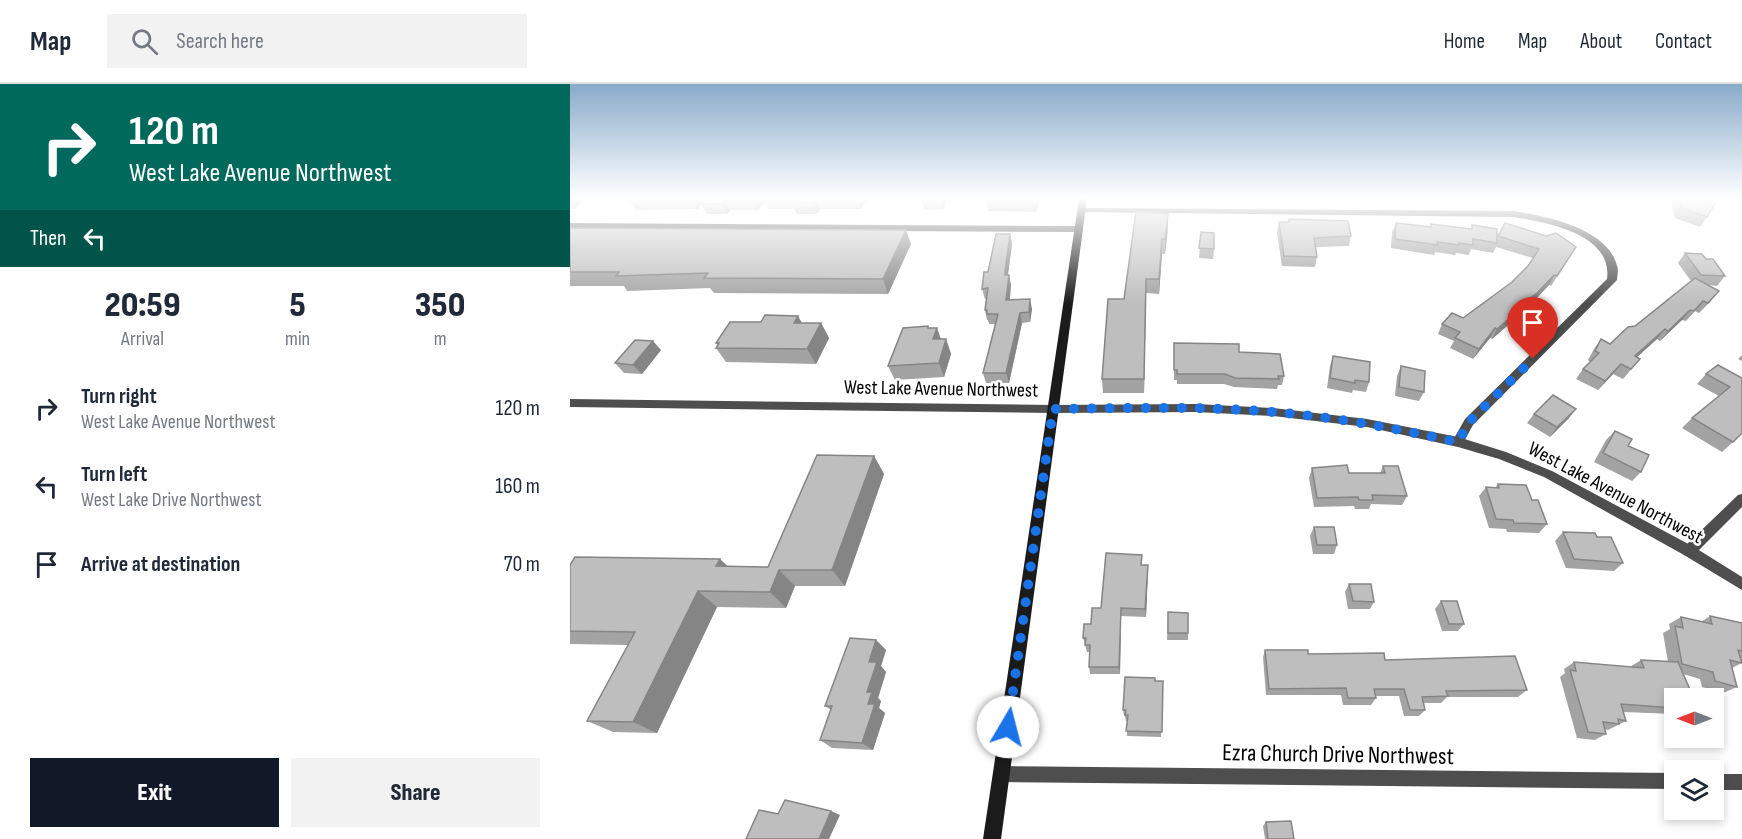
<!DOCTYPE html>
<style>
:root{--surface:#fff;--page:#f2f2f3;--text:#1f2937;--muted:#747a83;--line:#e0e1e3;--accent:#111827}
body{margin:0;font-family:"Sofia Sans Condensed",sans-serif;background:var(--page);color:var(--text);height:100vh;display:flex;flex-direction:column;font-size:22px;white-space:nowrap}
*{box-sizing:border-box;margin:0}
p{font-size:20px;color:var(--muted)}
.icon{flex:none;width:33px;height:33px;fill:none;stroke:currentColor;stroke-width:2;stroke-linecap:round;stroke-linejoin:round}
.map{position:relative;flex:1;overflow:hidden}
.panel{display:flex;flex-direction:column;background:var(--surface);width:570px}
.panel>*{flex:none}
.top-card{background:#00695c;color:#fff;overflow:hidden}
.needle{width:39px;rotate:270deg}
.controls{position:absolute;left:1094px;top:604px;display:grid;gap:12px}
.controls a{display:grid;place-items:center;width:60px;height:60px;border-radius:0px;background:var(--surface);box-shadow:0 3px 9px #0003;font-size:30px}
.pin{position:absolute;display:grid;place-items:center;width:51px;height:51px;color:#fff;margin:-62px -26px;border-radius:50% 50% 50% 0;rotate:-45deg;box-shadow:0 0 6px #0007}
.pin .icon{rotate:45deg}
.me{position:absolute;width:66px;margin:-33px;rotate:8deg;stroke-linejoin:round;filter:drop-shadow(0 0 4px #0008)}
.turn{display:flex;align-items:center;gap:21px;height:126px;padding:0 30px;font-size:27px}
.turn .icon{width:78px;height:78px;stroke-width:2.5}
.turn b{display:block;font-size:42px;line-height:51px}
.then{display:flex;align-items:center;height:57px;padding:0 30px;background:#0003;gap:12px;font-size:22px}
.eta{display:flex;justify-content:space-evenly;align-items:center;height:102px;text-align:center}
.eta b{font-size:36px;font-weight:800;line-height:42px}
.cta{display:flex;gap:12px;margin-top:auto;padding:12px 30px}
.cta a{flex:1;height:69px;border-radius:0px;background:var(--accent);color:#fff;font-size:24px;font-weight:800;line-height:69px;text-align:center}
.cta a+a{background:var(--page);color:var(--text)}
ul{padding:0;list-style:none}
li{display:flex;align-items:center;gap:18px;height:78px;padding:0 30px}
li div{flex:1}
li b{display:block;font-size:22px}
li em{font-style:normal}
header{display:flex;align-items:center;gap:36px;box-sizing:border-box;height:84px;padding:0 30px;background:var(--surface);border-bottom:2px solid var(--line)}
header strong{font-size:28px}
nav{display:flex;gap:33px;margin-inline-start:auto;font-size:21px}
.search{width:420px;height:54px;background:var(--page);display:flex;align-items:center;gap:15px;box-sizing:border-box;padding:0 21px;border-radius:0px;color:var(--muted);font-size:22px}
main{display:flex;flex:1;min-height:0}
.map>svg:first-child{display:block}
.lines{fill:none;stroke-linecap:round;stroke-linejoin:round}
.minor{fill:#4e4e4e;fill-rule:evenodd}
.tertiary{fill:#4e4e4e;fill-rule:evenodd}
.secondary{fill:#1b1b1b;fill-rule:evenodd}
.wall{fill:#a3a3a3}
.shaded-wall{fill:#858585}
.building{fill:#bebebe;stroke:#858585;stroke-width:1.5}
.route{stroke:#1a73e8;stroke-width:10;stroke-dasharray:0 18}
.labels{text-anchor:middle;stroke-width:5;stroke-linejoin:round;paint-order:stroke}
.street-label{font-size:20px;fill:#000;stroke:#fff}
.near-street-label{font-size:24px;fill:#000;stroke:#fff}
</style>
<header>
<strong>Map</strong>
<div class="search"><svg class="icon" aria-label="search" viewBox="0 0 24 24"><circle cx="10" cy="10" r="6"/><path d="M15 15l6 6"/></svg>Search here</div>
<nav><a>Home</a><a>Map</a><a>About</a><a>Contact</a></nav>
</header>
<main>
<section class="panel">
<div class="top-card">
<div class="turn"><svg class="icon" aria-label="right" viewBox="0 0 24 24"><path d="M7 20v-9h11M14 6l5 5-5 5"/></svg><div><b>120 m</b>West Lake Avenue Northwest</div></div>
<div class="then">Then<svg class="icon" aria-label="left" viewBox="0 0 24 24"><path d="M17 20v-9H6M10 6l-5 5 5 5"/></svg></div>
</div>
<div class="eta">
<div><b>20:59</b><p>Arrival</p></div>
<div><b>5</b><p>min</p></div>
<div><b>350</b><p>m</p></div>
</div>
<ul>
<li><svg class="icon" aria-label="right" viewBox="0 0 24 24"><path d="M7 20v-9h11M14 6l5 5-5 5"/></svg><div><b>Turn right</b><p>West Lake Avenue Northwest</p></div><em>120 m</em></li>
<li><svg class="icon" aria-label="left" viewBox="0 0 24 24"><path d="M17 20v-9H6M10 6l-5 5 5 5"/></svg><div><b>Turn left</b><p>West Lake Drive Northwest</p></div><em>160 m</em></li>
<li><svg class="icon" aria-label="arrive" viewBox="0 0 24 24"><path d="M6 21V4h12l-3 4 3 4H6"/></svg><div><b>Arrive at destination</b></div><em>70 m</em></li>
</ul>
<div class="cta"><a>Exit</a><a>Share</a></div>
</section>
<div class="map">
<svg width="1172" height="755" viewBox="0 0 1172 755">
<rect width="100%" height="100%" fill="#fff"/>
<g class="lines">
<g class="minor">
<path d="M508,124L943,127C975,132 1038,144 1047,182C1049,186 1047,192 1047,196L903,341L892,361L888,363L882,358L895,335L1037,195C1043,150 976,138 943,133L511,128H508Z"/>
<polygon points="0,139 508,142 512,145 508,148 0,145"/>
<polygon points="1172,410 1172,423 1124,471 1119,473 1114,471 1112,467 1114,463 1168,411"/>
<polygon points="431,682 1104,689 1104,705 431,698 425,696 423,690 425,684"/>
<rect x="1143" y="690" width="29" height="16"/>
</g>
<polygon class="tertiary" points="0,315 483,321 626,320 703,324 797,335 888,353 936,368 982,387 1124,463 1172,493 1172,506 1114,471 974,393 929,375 888,363 797,343 703,332 626,328 483,329 0,323"/>
<polygon class="secondary" points="509,115 517,115 431,755 413,755"/>
</g>
<g class="wall">
<polygon points="0,115 14,115 5,125 0,124"/>
<polygon points="61,115 298,115 291,125 250,125 247,130 227,130 224,125 198,125 195,118 188,126 160,126 157,130 137,130 131,120 128,125 66,126 59,117"/>
<polygon points="351,115 377,115 373,125 355,126"/>
<polygon points="415,115 469,115 466,128 418,127"/>
<polygon points="638,115 733,115 724,116"/>
<polygon points="1104,115 1132,115 1137,133 1130,143 1105,134 1101,119"/>
<polygon points="719,135 781,152 779,162 746,163 747,173 745,183 712,182 707,148 709,138 718,138"/>
<polygon points="826,139 859,143 861,140 901,145 902,141 927,154 935,139 1006,163 981,202 979,201 962,219 940,235 937,242 922,255 920,254 903,275 880,264 884,257 868,250 872,240 893,234 942,198 958,182 963,174 926,163 923,169 901,165 899,171 886,169 885,171 865,168 864,171 821,164 822,148"/>
<polygon points="0,144 341,160 318,210 144,209 140,204 57,207 54,202 0,202"/>
<polygon points="598,144 595,170 592,170 589,210 576,209 574,309 533,309 532,295 554,215"/>
<polygon points="631,148 644,165 643,175 629,174"/>
<polygon points="440,150 442,160 438,191 441,201 440,216 462,225 460,238 452,239 439,299 416,299 413,289 425,240 419,240 418,236 417,236 415,226 416,215 415,215 412,205 418,188"/>
<polygon points="1115,169 1136,175 1155,192 1147,202 1138,201 1141,217 1129,229 1125,227 1116,237 1112,236 1090,257 1087,255 1067,273 1070,275 1053,295 1043,290 1028,306 1006,295 1013,285 1020,278 1018,276 1024,265 1031,255 1040,260 1065,242 1121,197 1108,179"/>
<polygon points="232,239 251,239 259,254 246,280 156,278 146,264 148,261 146,259"/>
<polygon points="359,244 371,255 376,255 381,270 374,293 325,296 318,282"/>
<polygon points="604,259 669,268 714,292 712,301 708,301 707,305 664,303 654,300 607,300 607,296 604,296"/>
<polygon points="91,266 72,290 54,289 45,279"/>
<polygon points="1172,271 1172,277 1168,275"/>
<polygon points="763,272 799,298 796,308 783,306 782,309 757,304 760,282"/>
<polygon points="831,282 854,308 849,317 825,312 827,292"/>
<polygon points="1136,290 1172,294 1163,358 1152,368 1112,344 1122,334 1149,312 1127,300"/>
<polygon points="964,330 999,334 980,353 957,339"/>
<polygon points="1045,347 1058,362 1071,388 1062,397 1024,378 1036,356"/>
<polygon points="304,372 314,390 275,502 225,502 216,524 147,523 87,649 43,648 17,637 58,561 0,560 0,481 198,483"/>
<polygon points="813,382 837,412 832,421 801,420 799,425 785,425 784,422 744,423 739,394 742,384 779,389 810,389"/>
<polygon points="928,400 962,416 977,440 969,449 937,448 936,445 919,444 909,412 916,403 925,404"/>
<polygon points="744,443 767,461 764,470 743,470 740,452"/>
<polygon points="993,448 1027,453 1053,479 1044,487 996,484 985,457"/>
<polygon points="572,481 578,481 576,533 551,532 550,590 520,590 519,583 520,568 517,568 513,554 531,524"/>
<polygon points="779,500 804,518 800,525 778,525 775,508"/>
<polygon points="871,517 894,540 888,547 872,547 865,525"/>
<polygon points="598,528 618,549 618,556 597,556"/>
<polygon points="1140,532 1172,539 1172,579 1162,584 1167,603 1153,609 1132,603 1130,595 1113,590 1104,615 1104,630 1053,628 1056,637 1038,646 1035,645 1036,650 1025,656 1007,654 990,593 995,589 994,585 1004,578 1060,583 1071,576 1098,578 1093,549 1100,545 1099,540 1111,533 1131,538"/>
<polygon points="306,556 316,566 311,582 316,588 308,614 311,617 309,624 315,629 303,666 262,664 250,656 261,626 255,622"/>
<polygon points="695,566 815,576 957,606 948,613 877,613 871,619 854,619 855,626 849,632 834,632 829,612 806,612 806,614 801,621 773,621 771,611 696,611 693,573"/>
<polygon points="585,597 593,597 591,653 557,652 557,637 556,637 555,632 554,632 553,626"/>
<polygon points="696,738 724,755 695,755 693,742"/>
</g>
<g class="shaded-wall">
<polygon points="0,115 14,115 5,125 0,119"/>
<polygon points="122,115 136,115 128,125"/>
<polygon points="184,115 193,115 195,118 188,126 183,117"/>
<polygon points="243,115 245,115 250,125 247,130 241,118"/>
<polygon points="287,115 298,115 291,125"/>
<polygon points="370,115 377,115 373,125"/>
<polygon points="464,115 469,115 466,128"/>
<polygon points="155,116 160,126 157,130 152,120"/>
<polygon points="598,130 598,144 595,170 595,155"/>
<polygon points="336,146 341,160 318,210 313,195"/>
<polygon points="440,150 442,160 437,197 435,188"/>
<polygon points="592,155 592,170 589,210 589,195"/>
<polygon points="439,191 441,201 438,226 436,216"/>
<polygon points="984,191 979,201 962,219 940,235 937,242 922,255 927,245 939,230"/>
<polygon points="576,195 576,209 574,309 574,295"/>
<polygon points="460,215 462,225 460,238 459,228"/>
<polygon points="1120,226 1112,236 1090,257 1098,247"/>
<polygon points="450,229 452,239 439,299 436,289"/>
<polygon points="228,232 236,246 224,239"/>
<polygon points="251,239 259,254 246,280 237,265"/>
<polygon points="367,244 372,258 363,255"/>
<polygon points="925,244 920,254 903,275 909,265"/>
<polygon points="1095,245 1087,255 1057,282 1065,272"/>
<polygon points="376,255 381,270 374,293 369,279"/>
<polygon points="83,257 91,266 72,290 63,281"/>
<polygon points="1051,280 1043,290 1028,306 1035,297"/>
<polygon points="1006,325 999,334 980,353 987,343"/>
<polygon points="304,372 314,390 275,502 262,486"/>
<polygon points="150,475 167,491 146,482"/>
<polygon points="578,481 578,489 576,533 575,525"/>
<polygon points="209,486 225,502 216,524 200,508"/>
<polygon points="128,507 147,523 87,649 63,638"/>
<polygon points="551,524 551,532 550,590 549,583"/>
<polygon points="306,556 316,566 311,582 316,588 308,614 311,617 309,624 315,629 303,666 292,659 298,620 297,608 299,578"/>
<polygon points="261,727 270,731 259,755 249,755"/>
</g>
<g class="building">
<polygon points="61,115 122,115 59,117"/>
<polygon points="136,115 184,115 183,117 155,116 152,120 131,120"/>
<polygon points="222,115 243,115 241,118 220,117"/>
<polygon points="1109,115 1132,115 1146,118 1137,133 1112,124"/>
<polygon points="566,128 598,130 595,155 592,155 589,195 576,195 574,295 532,295 538,215 554,215"/>
<polygon points="719,135 778,137 781,152 744,154 747,173 714,172 709,138 719,138"/>
<polygon points="826,139 861,143 861,140 902,145 902,141 927,145 927,159 903,155 903,161 889,159 889,161 867,158 868,161 825,155"/>
<polygon points="935,139 976,152 986,149 1006,163 987,192 984,191 967,209 939,230 942,232 927,245 925,244 909,265 885,254 890,248 872,240 882,229 893,234 942,198 958,182 969,165 928,152"/>
<polygon points="0,144 336,146 313,195 134,194 138,189 46,192 49,188 0,188"/>
<polygon points="631,148 644,149 644,165 629,164"/>
<polygon points="426,150 440,150 435,188 435,191 439,191 436,216 460,215 459,228 450,229 436,289 413,289 428,230 417,230 417,226 415,226 418,204 412,205 414,188 418,188"/>
<polygon points="1115,169 1132,170 1136,175 1143,175 1155,192 1131,191"/>
<polygon points="1125,194 1149,207 1138,219 1133,217 1124,227 1120,226 1098,247 1095,245 1065,272 1070,275 1061,285 1051,280 1035,297 1013,285 1029,269 1025,267 1031,255 1040,260 1058,243 1065,242"/>
<polygon points="195,231 228,232 224,239 251,239 237,265 146,264 149,259 146,259 160,238 191,238"/>
<polygon points="358,242 358,244 367,244 363,255 376,255 369,279 318,282 333,244"/>
<polygon points="65,256 83,257 63,281 45,279"/>
<polygon points="604,259 669,260 669,268 710,270 714,292 708,292 709,295 665,294 655,290 607,290 607,286 604,286"/>
<polygon points="763,272 800,278 799,298 785,296 785,299 760,294"/>
<polygon points="1148,281 1172,294 1172,349 1163,358 1122,334 1160,303 1136,290"/>
<polygon points="831,282 855,287 854,308 829,303"/>
<polygon points="983,311 1006,325 987,343 964,330"/>
<polygon points="1045,347 1062,355 1058,362 1079,371 1071,388 1033,369"/>
<polygon points="247,371 304,372 262,486 209,486 200,508 128,507 63,638 17,637 65,548 0,547 0,481 5,473 150,475 146,482 198,483"/>
<polygon points="777,381 779,389 815,389 813,382 828,382 837,412 802,411 803,416 789,416 788,413 747,414 742,384"/>
<polygon points="928,400 956,401 962,416 968,416 977,440 944,439 943,436 926,435 916,403 929,404"/>
<polygon points="744,443 764,443 767,461 747,461"/>
<polygon points="993,448 1025,449 1027,453 1041,453 1053,479 1004,475"/>
<polygon points="536,469 572,471 571,481 578,481 575,525 551,524 549,583 519,583 520,561 515,561 516,554 513,554 514,540 521,540 522,524 531,524"/>
<polygon points="779,500 801,500 804,518 783,517"/>
<polygon points="871,517 887,517 894,540 879,540"/>
<polygon points="598,528 618,529 618,549 598,549"/>
<polygon points="1140,532 1172,539 1172,567 1168,566 1172,579 1160,576 1167,603 1145,597 1143,588 1112,580 1105,542 1113,544 1111,533 1142,540"/>
<polygon points="280,554 306,556 299,578 307,578 297,608 302,608 298,620 305,620 292,659 250,656 262,622 255,622"/>
<polygon points="695,566 738,566 738,570 814,569 815,576 945,572 957,606 876,607 878,612 852,613 855,626 840,626 834,605 804,605 806,614 778,614 776,604 699,605"/>
<polygon points="1071,576 1108,578 1124,615 1104,615 1104,624 1051,620 1056,637 1048,635 1049,640 1033,638 1036,650 1018,648 1000,586 1006,587 1004,578 1074,584"/>
<polygon points="555,593 585,594 585,597 593,597 592,648 556,647 558,631 555,631 556,626 553,626"/>
<polygon points="215,716 261,727 249,755 176,755 189,726 208,730"/>
<polygon points="721,737 724,755 698,755 696,738"/>
</g>
<linearGradient id="sky" x2="0" y2="1"><stop stop-color="#89aaca"/><stop offset="0.52" stop-color="#fff"/><stop offset="1" stop-color="#fff" stop-opacity="0"/></linearGradient>
<rect width="1172" height="220" fill="url(#sky)"/>
<g class="lines">
<path class="route" d="M438,643L483,325C556,324 630,322 703,328C766,333 827,345 888,358L899,338L963,275"/>
</g>
<g class="labels">
<g class="street-label">
<text transform="translate(371 304) rotate(1)" y="7">West Lake Avenue Northwest</text>
<text transform="translate(1046 408) rotate(28)" y="7">West Lake Avenue Northwest</text>
</g>
<g class="near-street-label">
<text transform="translate(768 670) rotate(1)" y="8">Ezra Church Drive Northwest</text>
</g>
</g>
</svg>
<div class="controls">
<a><svg class="needle" viewBox="-14 -14 28 28"><path d="M0-13l5 13h-10z" fill="#e53935"/><path d="M0 13l5-13h-10z" fill="#747a83"/></svg></a>
<a><svg class="icon" aria-label="layers" viewBox="0 0 24 24"><path d="M12 4l9 5-9 5-9-5zM3 14l9 5 9-5"/></svg></a>
</div>
<div class="pin" style="left:963px;top:275px;background:#d93025"><svg class="icon" aria-label="arrive" viewBox="0 0 24 24"><path d="M6 21V4h12l-3 4 3 4H6"/></svg></div>
<svg class="me" style="left:438px;top:643px" viewBox="-20 -20 40 40"><circle r="19" fill="#fff"/><path d="M0-13L10 11 0 6-10 11z" fill="#1a73e8"/></svg>
</div>
</main>
